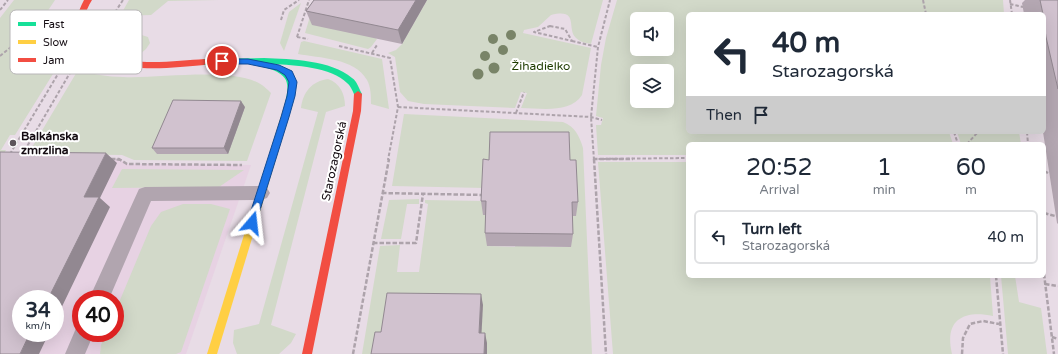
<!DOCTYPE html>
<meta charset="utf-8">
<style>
:root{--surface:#fff;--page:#f2f2f3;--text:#1f2937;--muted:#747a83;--line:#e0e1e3}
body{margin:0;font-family:"Varela Round",sans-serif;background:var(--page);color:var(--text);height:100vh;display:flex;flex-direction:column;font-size:15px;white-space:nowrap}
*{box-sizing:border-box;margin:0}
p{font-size:13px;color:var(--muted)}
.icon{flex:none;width:22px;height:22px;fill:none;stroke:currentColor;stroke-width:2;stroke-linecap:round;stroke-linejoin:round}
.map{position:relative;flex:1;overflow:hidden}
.drawer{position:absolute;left:686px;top:142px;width:360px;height:136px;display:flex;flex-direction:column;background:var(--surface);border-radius:6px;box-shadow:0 4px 16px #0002}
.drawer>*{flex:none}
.hud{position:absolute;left:686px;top:12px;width:360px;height:122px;border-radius:6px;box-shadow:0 4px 16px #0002;background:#fff;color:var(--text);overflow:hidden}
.tools{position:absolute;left:630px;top:12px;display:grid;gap:8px}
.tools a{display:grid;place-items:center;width:44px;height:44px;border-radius:6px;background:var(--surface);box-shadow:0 4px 16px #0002;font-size:20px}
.speed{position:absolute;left:12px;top:290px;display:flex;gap:8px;font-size:20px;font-weight:700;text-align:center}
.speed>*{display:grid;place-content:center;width:52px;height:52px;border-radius:50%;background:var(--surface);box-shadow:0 4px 16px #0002;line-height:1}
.speed small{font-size:10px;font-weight:400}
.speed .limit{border:6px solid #d22;background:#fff;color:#111}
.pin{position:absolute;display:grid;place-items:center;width:34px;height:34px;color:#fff;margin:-17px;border:2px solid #fff;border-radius:50%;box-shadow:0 1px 4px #0007}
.me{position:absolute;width:44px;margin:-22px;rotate:17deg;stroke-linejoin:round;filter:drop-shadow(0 0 3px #0008)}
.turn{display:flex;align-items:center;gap:14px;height:84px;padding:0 20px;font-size:18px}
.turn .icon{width:52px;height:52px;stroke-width:2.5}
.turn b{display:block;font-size:28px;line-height:34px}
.then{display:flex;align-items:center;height:38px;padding:0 20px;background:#0003;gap:8px;font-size:15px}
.eta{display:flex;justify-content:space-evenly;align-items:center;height:68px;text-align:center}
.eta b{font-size:24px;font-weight:600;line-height:28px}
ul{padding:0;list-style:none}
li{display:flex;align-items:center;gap:12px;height:54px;margin:0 8px 6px;padding:0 12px;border:2px solid var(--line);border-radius:6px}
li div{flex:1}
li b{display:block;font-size:15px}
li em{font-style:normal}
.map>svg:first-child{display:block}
.built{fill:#e7d2e3;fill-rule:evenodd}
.green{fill:#d2d9c9;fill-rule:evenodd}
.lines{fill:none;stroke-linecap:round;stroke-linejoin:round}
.path-far1{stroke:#ada3ab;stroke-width:2;stroke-dasharray:3.5 2;stroke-linecap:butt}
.path{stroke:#ada3ab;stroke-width:2.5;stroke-dasharray:4.5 2;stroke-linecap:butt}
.lane{fill:#b1a5af;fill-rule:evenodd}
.fast{fill:#16e098;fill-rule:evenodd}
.slow{fill:#ffcf43;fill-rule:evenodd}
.jam{fill:#f24e42;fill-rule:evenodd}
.tree{fill:#798468}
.wall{fill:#b4a7b2}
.shaded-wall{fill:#928891}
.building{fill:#d1c2cf;stroke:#928891}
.route{fill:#1a73e8;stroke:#114b97}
.poi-dot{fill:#5e555c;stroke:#fff;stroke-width:1.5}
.labels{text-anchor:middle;stroke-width:4;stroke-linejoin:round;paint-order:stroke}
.park-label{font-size:12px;fill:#1e3c00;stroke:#fff}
.poi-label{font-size:12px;font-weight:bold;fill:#140c12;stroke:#fff;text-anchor:start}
.street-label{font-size:12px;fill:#140c12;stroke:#fff}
.key{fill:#fff;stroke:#b8b6b8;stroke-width:1}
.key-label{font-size:11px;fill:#140c12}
</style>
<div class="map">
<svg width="1058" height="354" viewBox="0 0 1058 354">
<rect width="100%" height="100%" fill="#e8dce6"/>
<path class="built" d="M0,158L119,159L127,164L251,165L186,354H0ZM21,299H55V333H21ZM81,299H115V333H81Z"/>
<g class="green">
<path d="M14,0H55L47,12L63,13C59,31 53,44 61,61L15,135H10L1,150H6L3,155L0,154V18Z"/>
<polygon points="129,0 219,0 168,1 151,15 120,16"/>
<polygon points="315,0 377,39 371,47 368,49 305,33"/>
<path d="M427,0H603L591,44C586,43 580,42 576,38C566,29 580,8 551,15L538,27L524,30L523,33L591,48L582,95C570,114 540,108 521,108L527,93L521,92L515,108L424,104L408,101L400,92L395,57L388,53L396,50L402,44Z"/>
<path d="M617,0H1003L1004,14H688V132H949L953,144H688V155H598L596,125H601L603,118L596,116L601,65L606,38ZM637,19H667V49H637ZM637,71H667V101H637Z"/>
<polygon points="301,3 284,51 280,43 289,12"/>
<path d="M118,32L135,33L148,37L150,43L146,49L139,55C126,51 117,46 110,35Z"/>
<path d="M304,41L382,59L389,109L371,104C371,97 371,87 367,80C355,58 319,58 298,54L301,42Z"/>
<path d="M78,70C93,74 107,77 123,77C157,79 235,66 262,85C265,87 268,90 271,93L247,161L134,160L122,155L28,154Z"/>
<path d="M328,79C340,83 345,94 345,106L326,112L271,325L296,334L291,343L279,354H237L233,343L234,330L259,324L318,112L301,108C303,92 312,81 328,79Z"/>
<path d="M404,114L563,122C575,127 579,135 583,148L592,354H362L380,246L400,245L397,272H419L428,204L425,203V200L483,201L488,215L487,246L515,247L516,242L543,247H571L570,216H576L484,188L392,186Z"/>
<polygon points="957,132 1019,132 1021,144 961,144"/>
<path d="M598,162H688V276H990L993,316C963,310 944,320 952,354H613Z"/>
<polygon points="122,169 244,170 219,187 112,188"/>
<polygon points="419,199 419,204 407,204 401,239 381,239 389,200"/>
<polygon points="183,204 211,204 230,209 181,352 176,354 100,354 101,345 106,333 115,333 115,312 151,226 161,212"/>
<polygon points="1001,276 1015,276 1019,302 1041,308 1047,354 1008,354"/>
</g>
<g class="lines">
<g class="path-far1">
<polyline points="923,0 926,14"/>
<polyline points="1010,0 1012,14"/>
<polyline points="1010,4 1023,7"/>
<polyline points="0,10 8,0"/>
<polyline points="281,20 284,10 299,0"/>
<polyline points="106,26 123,0"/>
<polygon points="550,26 565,29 572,41 534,32"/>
<polyline points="297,37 308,39"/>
<polyline points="297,37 309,0"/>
<polyline points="572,41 598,47"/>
<polyline points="339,46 390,58 398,107 388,160"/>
<polyline points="372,53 377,45"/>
<polyline points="0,56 53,13"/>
<polyline points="398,107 591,117 602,120"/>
<polyline points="516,113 524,92"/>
<polyline points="954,132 958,144"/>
<polyline points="1027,132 1028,144"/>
<polyline points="967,144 978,132"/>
<polyline points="10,154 64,64 69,61"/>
<polyline points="22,155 74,66"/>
<polyline points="111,159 120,160"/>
<polyline points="593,159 688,158"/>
<polyline points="594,160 591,117 598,47 610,0"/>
</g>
<g class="path">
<polyline points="111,159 119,159 127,164 242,165"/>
<polyline points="593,159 633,159"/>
<polyline points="594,159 606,354"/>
<polyline points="1044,171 1048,173"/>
<polyline points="382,193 484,195"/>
<polyline points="1044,213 1055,216"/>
<polyline points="373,243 416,243 423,194"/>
<polyline points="1044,274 1054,354"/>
<polyline points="996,276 1003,354"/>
<polyline points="1045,284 1058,286"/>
<polyline points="1052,337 1058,339"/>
<polyline points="353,354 389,159"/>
<polyline points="962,354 963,338 970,324 983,321 999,324"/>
</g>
<g class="lane">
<polygon points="261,186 267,188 270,193 267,198 261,200 151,201 109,299 89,299 139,189 145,187"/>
<polygon points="81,324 81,333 94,333 85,354 65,354 77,326"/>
</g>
<path class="fast" d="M264,58C291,59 331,60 352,78C357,81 359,89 362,94L361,96H355C353,92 351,86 347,83C332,67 294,65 273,64C296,71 298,82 293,103L289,106L285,103C291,80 287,74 264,67V63L204,65L200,62L204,59Z"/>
<polygon class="slow" points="289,100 293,103 217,354 207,354 285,103"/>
<g class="jam">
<path d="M84,0H92C85,11 80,26 86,38C88,40 89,44 91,46C112,69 175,61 204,59L208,62L204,65C168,68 101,77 80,41C73,27 77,13 84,0Z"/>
<polygon points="358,91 362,94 361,111 312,354 302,354 353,111 354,94"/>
</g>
</g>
<g class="tree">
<circle cx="511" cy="35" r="5"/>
<circle cx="493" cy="39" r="5"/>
<circle cx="503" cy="50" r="5"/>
<circle cx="485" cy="56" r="5"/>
<circle cx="494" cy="68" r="5.5"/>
<circle cx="478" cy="74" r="5.5"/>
</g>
<g class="wall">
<polygon points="314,0 427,0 402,44 312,25 306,11"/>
<polygon points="1025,0 1058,0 1058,224 1057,223 1043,132 1044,132 1044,14 1024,14 1022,3"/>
<polygon points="245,107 228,154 157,154 152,148"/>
<polygon points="570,160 578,202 576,216 572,216 573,234 571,247 487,246 485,233 486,215 483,215 481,201"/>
</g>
<g class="shaded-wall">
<polygon points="416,0 427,0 402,44 398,30"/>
<polygon points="241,101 245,107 228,154 224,148"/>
<polygon points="106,153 117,163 100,198 110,207 55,321 55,299 48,299 84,197"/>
<polygon points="481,294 483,305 481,343 479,333"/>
<polygon points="30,333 49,333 39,354 20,354"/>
<polygon points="485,333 487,343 487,354 484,354"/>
</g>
<g class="building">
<polygon points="314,0 416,0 398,30 306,11"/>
<polygon points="1040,0 1058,0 1058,89 1046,37 1044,22 1044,14 1043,14"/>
<polygon points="173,100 241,101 224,148 152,148"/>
<polygon points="490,132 569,132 570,160 576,160 578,202 572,202 573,234 485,233 486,201 481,201 483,159 489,160"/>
<polygon points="0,152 106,153 84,197 99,197 48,299 21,299 21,333 30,333 20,354 0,354"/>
<polygon points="387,293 481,294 479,333 485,333 484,354 371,354 375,332 381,332"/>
</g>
<polygon class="route" points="220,59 248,59 279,65 292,71 297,82 295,96 289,117 256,223 255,226 252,227 248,226 247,223 281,117 287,96 289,82 285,75 277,70 248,64 222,64 220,63"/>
<circle class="poi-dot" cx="13" cy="143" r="4"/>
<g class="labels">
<g class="park-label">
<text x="541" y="70">Žihadielko</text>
</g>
<g class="poi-label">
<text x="21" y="140">Balkánska<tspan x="21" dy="14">zmrzlina</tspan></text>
</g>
<g class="street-label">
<text transform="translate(334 161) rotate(-78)" y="4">Starozagorská</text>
</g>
</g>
<rect x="10" y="10" width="132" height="64" rx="6" class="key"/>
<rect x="18" y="22" width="18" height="4" fill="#16e098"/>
<rect x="18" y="40" width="18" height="4" fill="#ffcf43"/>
<rect x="18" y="58" width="18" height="4" fill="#f24e42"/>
<g class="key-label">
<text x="43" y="28">Fast</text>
<text x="43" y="46">Slow</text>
<text x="43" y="64">Jam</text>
</g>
</svg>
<div class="tools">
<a><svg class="icon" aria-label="sound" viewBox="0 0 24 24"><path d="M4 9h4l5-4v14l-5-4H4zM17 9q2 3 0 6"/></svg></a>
<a><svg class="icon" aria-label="layers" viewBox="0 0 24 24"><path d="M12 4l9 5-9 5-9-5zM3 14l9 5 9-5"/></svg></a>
</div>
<div class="speed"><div>34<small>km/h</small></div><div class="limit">40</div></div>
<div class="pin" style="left:222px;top:61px;background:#d93025"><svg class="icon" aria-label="arrive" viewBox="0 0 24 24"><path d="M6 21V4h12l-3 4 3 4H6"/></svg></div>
<svg class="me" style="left:252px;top:223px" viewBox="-20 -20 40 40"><path d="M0-17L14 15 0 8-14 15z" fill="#1a73e8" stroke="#fff" stroke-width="4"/></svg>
<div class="hud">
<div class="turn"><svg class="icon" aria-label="left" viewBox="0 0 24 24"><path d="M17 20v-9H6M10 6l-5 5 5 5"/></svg><div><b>40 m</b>Starozagorská</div></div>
<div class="then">Then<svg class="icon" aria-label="arrive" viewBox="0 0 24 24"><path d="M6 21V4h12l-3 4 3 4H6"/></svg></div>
</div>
<section class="drawer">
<div class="eta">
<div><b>20:52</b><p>Arrival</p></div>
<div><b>1</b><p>min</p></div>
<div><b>60</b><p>m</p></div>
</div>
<ul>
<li><svg class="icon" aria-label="left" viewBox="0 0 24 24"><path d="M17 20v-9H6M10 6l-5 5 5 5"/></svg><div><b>Turn left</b><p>Starozagorská</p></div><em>40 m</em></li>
</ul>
</section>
</div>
